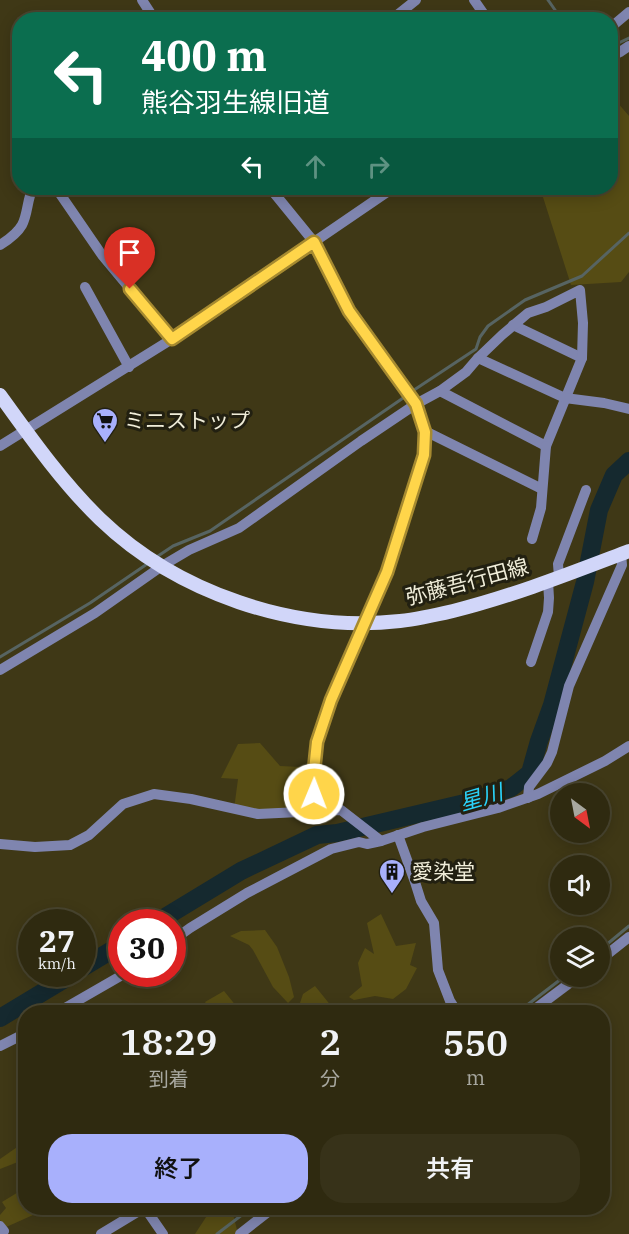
<!DOCTYPE html>
<html lang="ja">
<meta charset="utf-8">
<style>
:root{--surface:#2f2a10;--page:#373219;--text:#f1f3f6;--muted:#a7a79f;--line:#4a4630;--accent:#a8b0fc}
body{margin:0;font-family:"IBM Plex Serif","Noto Sans JP",serif;background:var(--page);color:var(--text);height:100vh;display:flex;flex-direction:column;font-size:22px;white-space:nowrap}
*{box-sizing:border-box;margin:0}
p{font-size:20px;color:var(--muted)}
.icon{flex:none;width:33px;height:33px;fill:none;stroke:currentColor;stroke-width:2;stroke-linecap:round;stroke-linejoin:round}
.map{position:relative;flex:1;overflow:hidden}
.sheet{position:absolute;left:18px;top:1005px;width:592px;height:210px;display:flex;flex-direction:column;background:var(--surface);border-radius:24px;box-shadow:0 3px 15px #0003,0 0 0 2px var(--line)}
.sheet>*{flex:none}
.banner{position:absolute;left:12px;top:12px;width:606px;height:183px;border-radius:24px;box-shadow:0 3px 15px #0003,0 0 0 2px var(--line);background:#0b6e4f;color:#fff;overflow:hidden}
.needle{width:39px;rotate:148deg}
.buttons{position:absolute;left:550px;top:783px;display:grid;gap:12px}
.buttons a{display:grid;place-items:center;width:60px;height:60px;border-radius:50%;background:var(--surface);box-shadow:0 3px 15px #0003,0 0 0 2px var(--line);font-size:30px}
.speed{position:absolute;left:18px;top:909px;display:flex;gap:12px;font-size:30px;font-weight:700;text-align:center}
.speed>*{display:grid;place-content:center;width:78px;height:78px;border-radius:50%;background:var(--surface);box-shadow:0 3px 15px #0003,0 0 0 2px var(--line);line-height:1}
.speed small{font-size:15px;font-weight:400}
.speed .limit{border:9px solid #d22;background:#fff;color:#111}
.pin{position:absolute;display:grid;place-items:center;width:51px;height:51px;color:#fff;margin:-62px -26px;border-radius:50% 50% 50% 0;rotate:-45deg;box-shadow:0 0 6px #0007}
.pin .icon{rotate:45deg}
.me{position:absolute;width:66px;margin:-33px;rotate:1deg;stroke-linejoin:round;filter:drop-shadow(0 0 4px #0008)}
.turn{display:flex;align-items:center;gap:21px;height:126px;padding:0 30px;font-size:27px}
.turn .icon{width:78px;height:78px;stroke-width:2.5}
.turn b{display:block;font-size:42px;line-height:51px}
.lanes{display:flex;align-items:center;height:57px;padding:0 30px;background:#0003;justify-content:center;gap:30px;direction:ltr}
.lanes .off{opacity:.35}
.eta{display:flex;justify-content:space-evenly;align-items:center;height:102px;text-align:center}
.eta b{font-size:36px;font-weight:600;line-height:42px}
.primary-button{display:flex;gap:12px;margin-top:auto;padding:12px 30px}
.primary-button a{flex:1;height:69px;border-radius:24px;background:var(--accent);color:#111;font-size:24px;font-weight:600;line-height:69px;text-align:center}
.primary-button a+a{background:var(--page);color:var(--text)}
.map>svg:first-child{display:block}
.green{fill:#564c14}
.lines{fill:none;stroke-linecap:round;stroke-linejoin:round}
.stream{stroke:#576462;stroke-width:3}
.river{stroke:#15292f;stroke-width:18}
.minor{stroke:#7f85af;stroke-width:10}
.major{stroke:#d1d6f9;stroke-width:14}
.route-casing{stroke:#a68a30;stroke-width:15}
.route{stroke:#ffd54a;stroke-width:10}
.labels{text-anchor:middle;stroke-width:6;stroke-linejoin:round;paint-order:stroke}
.poi-label{font-size:21px;fill:#f0edd9;stroke:#222011;text-anchor:start}
.street-label{font-size:21px;fill:#f0edd9;stroke:#222011}
.water-label{font-size:22px;font-style:italic;fill:#2ad2f9;stroke:#222011}
</style>
<div class="map">
<svg width="629" height="1234" viewBox="0 0 629 1234">
<rect width="100%" height="100%" fill="#3f3816"/>
<g class="green">
<polygon points="611,95 629,116 629,272 621,282 571,285 542,194 545,188 610,188"/>
<polygon points="260,743 280,766 301,767 315,807 293,813 234,809 238,779 221,778 238,744"/>
<polygon points="381,914 396,946 416,943 410,965 417,968 406,989 393,999 375,996 354,1000 349,997 362,986 358,963 365,948 374,954 367,923"/>
<polygon points="265,930 277,947 289,977 294,997 288,1003 273,987 253,950 249,945 230,936 241,931"/>
<polygon points="315,986 332,1007 344,1003 348,1007 342,1012 297,1012 303,994"/>
<polygon points="224,991 241,1012 212,1012 205,1002"/>
<polygon points="25,1133 25,1163 23,1160 0,1169 0,1159 23,1143"/>
<polygon points="25,1188 26,1208 42,1208 42,1211 4,1228 0,1220 0,1215 6,1208 2,1202"/>
<polygon points="212,1208 229,1208 232,1210 238,1234 195,1234"/>
</g>
<g class="lines">
<g class="stream">
<polyline points="548,0 562,20"/>
<polyline points="610,47 629,38"/>
<polyline points="411,392 476,349 480,337 488,326 525,300 582,276 629,233"/>
<polyline points="155,558 173,546 210,531 406,396"/>
<polyline points="0,657 90,603 150,562"/>
<polyline points="600,950 629,926"/>
<polyline points="518,1012 565,976"/>
<polyline points="217,1234 251,1208"/>
</g>
<g class="river">
<polyline points="157,922 241,871 317,835 337,833 469,802 511,788 530,773 539,741 552,705 585,582 599,510 614,475 629,461"/>
<polyline points="82,968 122,944"/>
<polyline points="0,1018 73,974"/>
</g>
<g class="minor">
<polyline points="142,0 155,20"/>
<polyline points="474,0 488,20"/>
<polyline points="391,20 416,0"/>
<polyline points="610,28 629,12"/>
<polyline points="610,57 620,52 629,46"/>
<polyline points="56,188 102,255 172,339"/>
<polyline points="270,188 314,242 349,311 416,404 425,431 424,455 387,572 331,700 317,742 313,780 316,812"/>
<path d="M0,245C8,240 17,234 22,225C28,214 27,199 33,188"/>
<polyline points="85,287 129,367"/>
<polyline points="513,325 582,358"/>
<polyline points="440,391 546,446 582,358 583,323 580,290 546,307 528,313 502,335 478,358"/>
<polyline points="425,431 542,489"/>
<polyline points="0,446 172,339 393,188"/>
<polyline points="532,539 541,508 546,446"/>
<polyline points="559,577 558,564 586,490"/>
<polyline points="531,662 548,612 549,598 548,581"/>
<polyline points="0,670 95,613 162,566 189,550 239,528 361,441 416,404 440,391 466,372 478,358 565,398 604,403 629,409"/>
<polyline points="528,798 529,787 547,763 552,752 569,686 622,565 621,554"/>
<polyline points="398,835 415,882 421,901 434,923 438,970 450,1001 457,1012"/>
<polyline points="0,844 35,847 70,845 89,835 123,804 154,794 191,799 258,814 341,810 381,841"/>
<polyline points="172,941 190,928 247,893 331,849 359,842 367,844 381,841 423,827 498,808 538,794 605,761 629,746"/>
<polyline points="600,960 629,937"/>
<polyline points="58,1012 124,974"/>
<polyline points="531,1012 579,976"/>
<polyline points="0,1046 26,1033"/>
<polyline points="145,1208 163,1234"/>
<polyline points="0,1226 4,1231 2,1234"/>
<polyline points="101,1234 144,1208"/>
<polyline points="240,1234 273,1208"/>
</g>
<path class="major" d="M0,395C31,438 62,482 100,519C177,593 294,633 400,621C418,619 436,615 453,611C513,596 571,573 629,551"/>
</g>
<g class="lines">
<defs>
<polyline id="route" points="130,289 172,339 314,242 349,311 416,404 425,432 424,455 387,572 331,700 317,742 313,780 314,794"/>
</defs>
<use href="#route" class="route-casing"/>
<use href="#route" class="route"/>
</g>
<defs>
<symbol id="supermarket-pin" viewBox="-11 -11 22 30"><path d="M0 17L-7.5 6A9.5 9.5 0 1 1 7.5 6Z" fill="#a8b0fc" stroke="#222011"/><path d="M-6-5.5h2.5l.6 2H6L4.5 2H-2.5L-4.4-4H-6ZM-1.5 3.2a1.3 1.3 0 1 0 .1 0ZM3 3.2a1.3 1.3 0 1 0 .1 0Z" fill="#111"/></symbol>
<symbol id="building-pin" viewBox="-11 -11 22 30"><path d="M0 17L-7.5 6A9.5 9.5 0 1 1 7.5 6Z" fill="#a8b0fc" stroke="#222011"/><path d="M-4-6H4V6H1V3H-1V6H-4ZM-2.5-4.3h1.7v1.8h-1.7ZM.8-4.3h1.7v1.8H.8ZM-2.5-1h1.7V.8h-1.7ZM.8-1h1.7V.8H.8Z" fill="#111"/></symbol>
</defs>
<g fill-rule="evenodd">
<use href="#supermarket-pin" x="90" y="406" width="30" height="40"/>
<use href="#building-pin" x="377" y="857" width="30" height="40"/>
</g>
<g class="labels">
<g class="poi-label">
<text x="124" y="428">ミニストップ</text>
<text x="412" y="879">愛染堂</text>
</g>
<g class="street-label">
<text transform="translate(467 582) rotate(-15)" y="7">弥藤吾行田線</text>
</g>
<g class="water-label">
<text transform="translate(481 797) rotate(-16)" y="8">星川</text>
</g>
</g>
</svg>
<div class="buttons">
<a><svg class="needle" viewBox="-14 -14 28 28"><path d="M0-13l5 13h-10z" fill="#e53935"/><path d="M0 13l5-13h-10z" fill="#a7a79f"/></svg></a>
<a><svg class="icon" aria-label="sound" viewBox="0 0 24 24"><path d="M4 9h4l5-4v14l-5-4H4zM17 9q2 3 0 6"/></svg></a>
<a><svg class="icon" aria-label="layers" viewBox="0 0 24 24"><path d="M12 4l9 5-9 5-9-5zM3 14l9 5 9-5"/></svg></a>
</div>
<div class="speed"><div>27<small>km/h</small></div><div class="limit">30</div></div>
<div class="pin" style="left:130px;top:289px;background:#d93025"><svg class="icon" aria-label="arrive" viewBox="0 0 24 24"><path d="M6 21V4h12l-3 4 3 4H6"/></svg></div>
<svg class="me" style="left:314px;top:794px" viewBox="-20 -20 40 40"><circle r="17" fill="#ffd54a" stroke="#fff" stroke-width="3"/><path d="M0-11L8 9 0 5-8 9z" fill="#fff"/></svg>
<div class="banner">
<div class="turn"><svg class="icon" aria-label="left" viewBox="0 0 24 24"><path d="M17 20v-9H6M10 6l-5 5 5 5"/></svg><div><b>400 m</b>熊谷羽生線旧道</div></div>
<div class="lanes"><svg class="icon" aria-label="left" viewBox="0 0 24 24"><path d="M17 20v-9H6M10 6l-5 5 5 5"/></svg><svg class="icon off" aria-label="ahead" viewBox="0 0 24 24"><path d="M12 20V5M6 11l6-6 6 6"/></svg><svg class="icon off" aria-label="right" viewBox="0 0 24 24"><path d="M7 20v-9h11M14 6l5 5-5 5"/></svg></div>
</div>
<section class="sheet">
<div class="eta">
<div><b>18:29</b><p>到着</p></div>
<div><b>2</b><p>分</p></div>
<div><b>550</b><p>m</p></div>
</div>
<div class="primary-button"><a>終了</a><a>共有</a></div>
</section>
</div>
